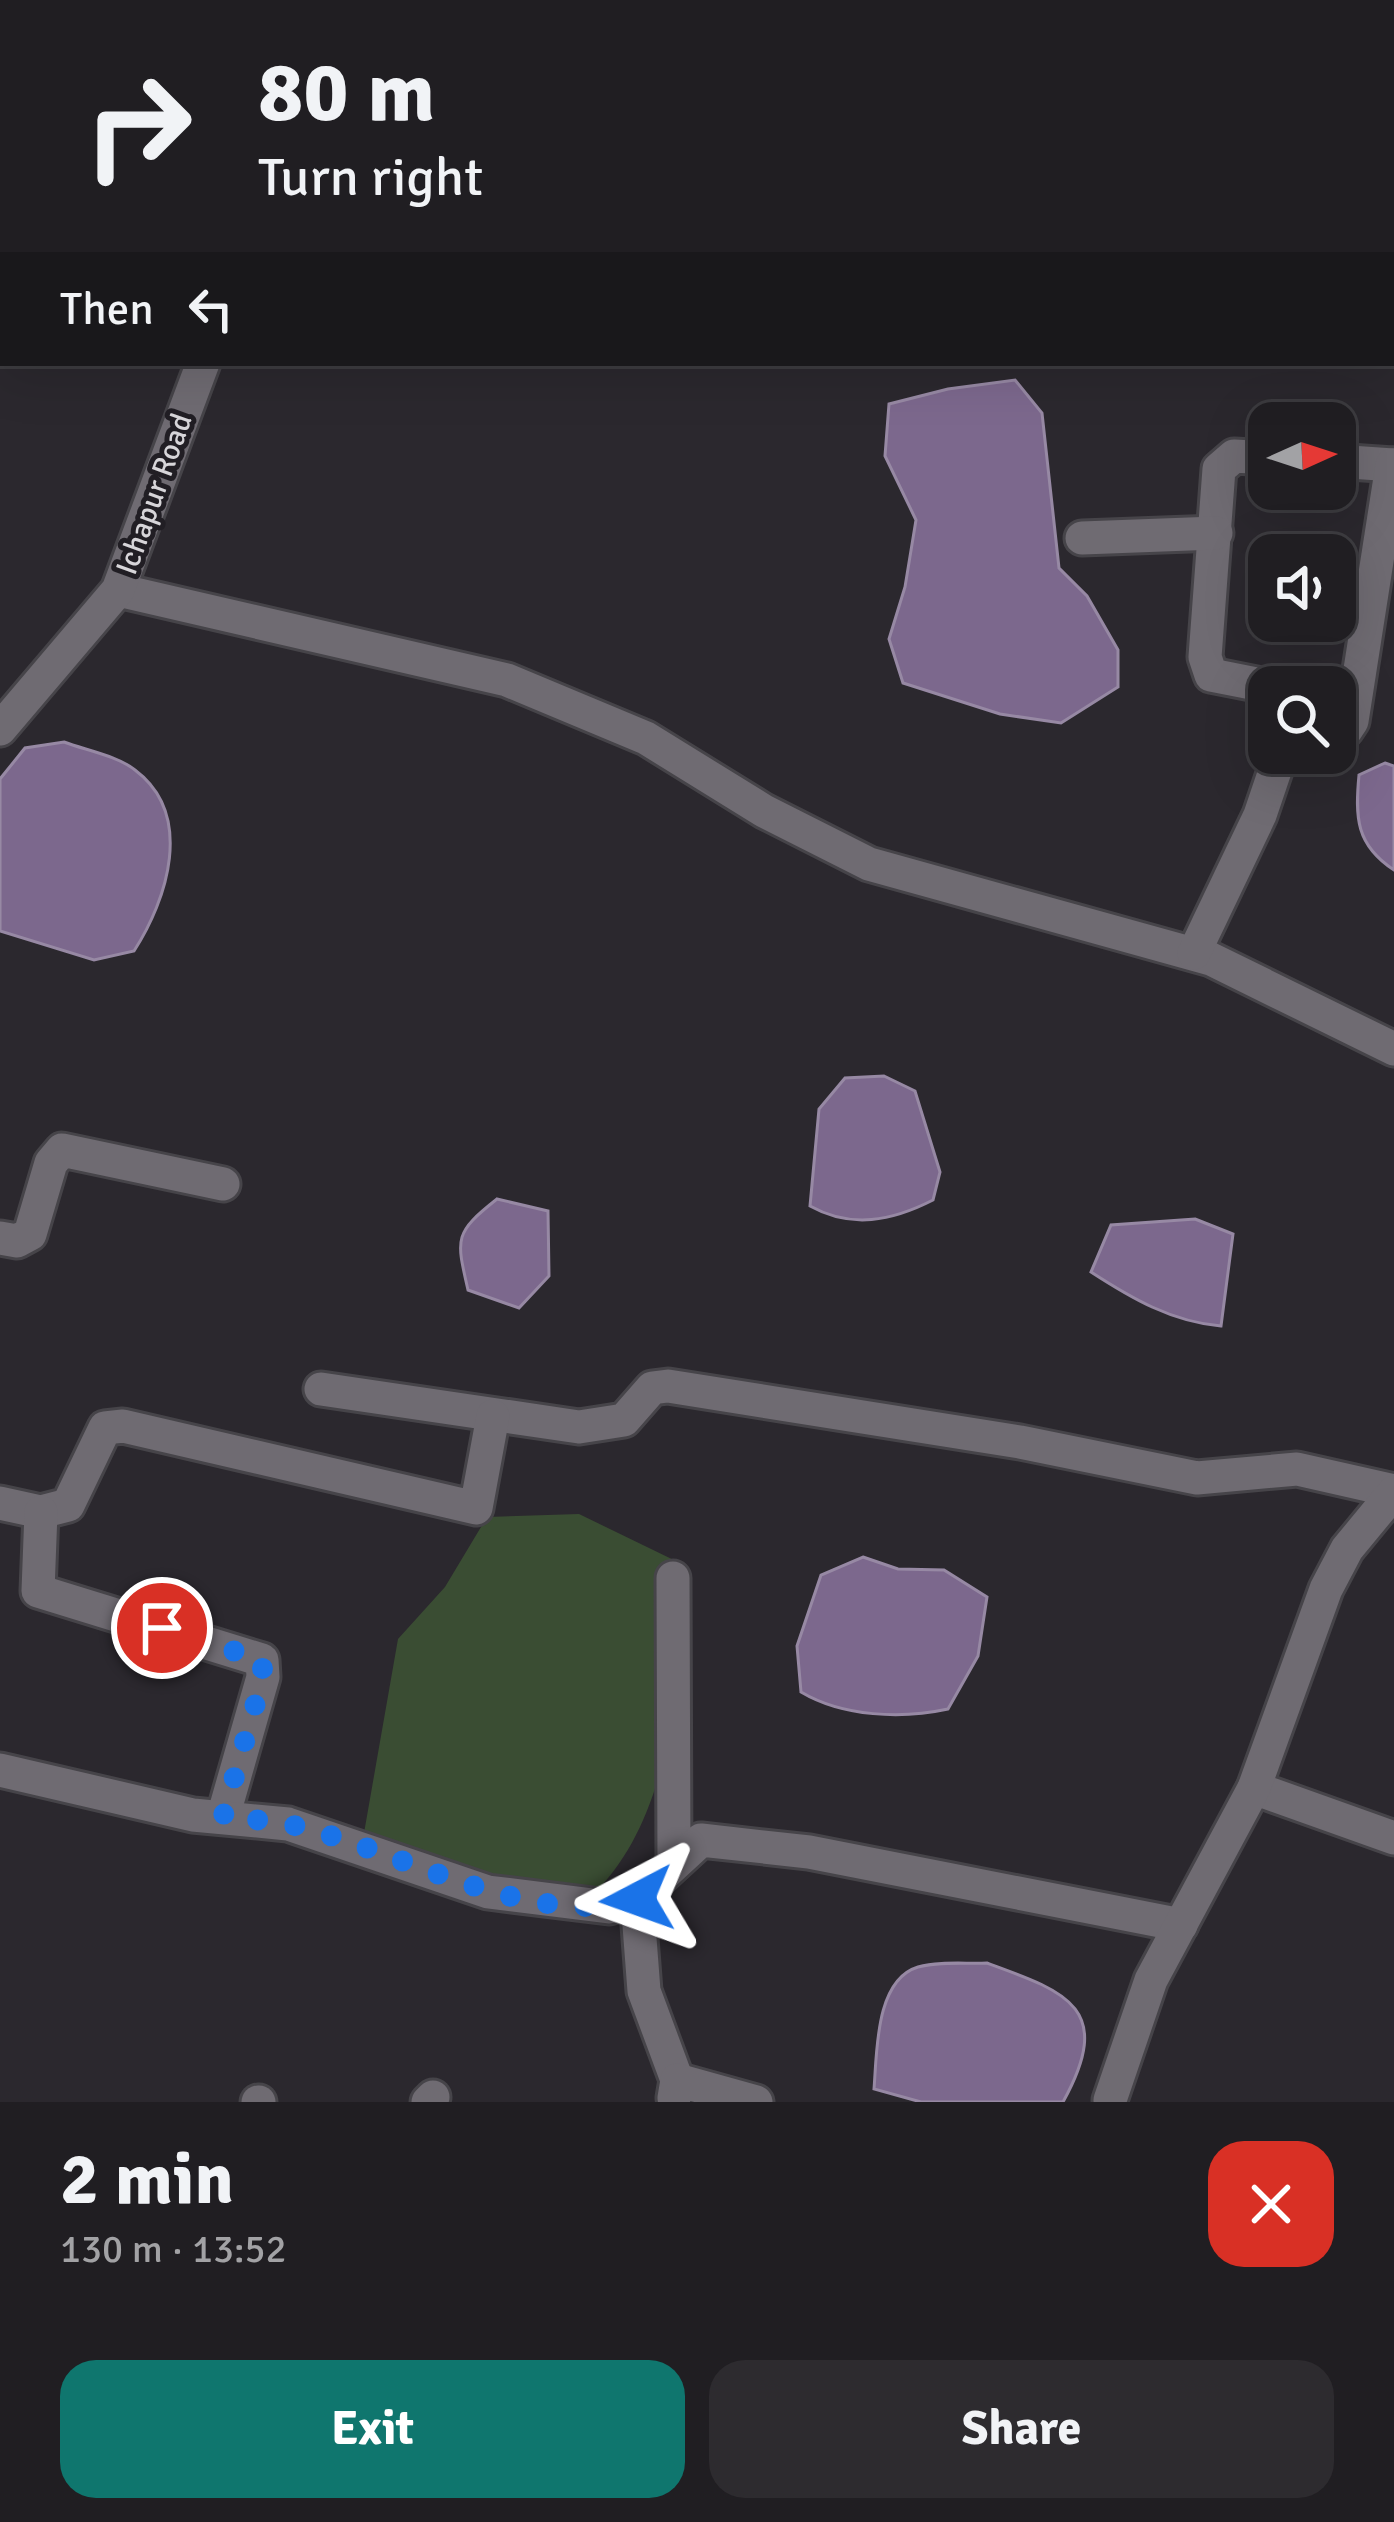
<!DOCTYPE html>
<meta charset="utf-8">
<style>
:root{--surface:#201e22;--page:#2d2b2f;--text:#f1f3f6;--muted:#a2a2a5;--line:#3d3c40;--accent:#0f766e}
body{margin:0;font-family:Signika,sans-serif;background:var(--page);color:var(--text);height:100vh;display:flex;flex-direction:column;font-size:45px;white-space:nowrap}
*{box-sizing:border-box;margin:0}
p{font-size:39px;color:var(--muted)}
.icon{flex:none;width:66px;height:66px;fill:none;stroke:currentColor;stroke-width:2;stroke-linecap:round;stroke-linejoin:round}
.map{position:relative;height:2102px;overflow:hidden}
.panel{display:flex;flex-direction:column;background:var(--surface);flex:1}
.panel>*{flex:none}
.guide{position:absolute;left:0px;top:0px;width:1395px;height:366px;box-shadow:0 12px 48px #0002,0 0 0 3px var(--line);background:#201e22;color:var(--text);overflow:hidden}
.needle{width:78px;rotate:87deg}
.fabs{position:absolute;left:1248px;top:402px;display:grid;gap:24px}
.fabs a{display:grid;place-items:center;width:108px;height:108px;border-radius:24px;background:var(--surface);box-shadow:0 12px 48px #0002,0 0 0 3px var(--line);font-size:60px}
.pin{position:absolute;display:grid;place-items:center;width:102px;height:102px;color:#fff;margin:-51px;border:6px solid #fff;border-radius:50%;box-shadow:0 3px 12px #0007}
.me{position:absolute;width:132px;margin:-66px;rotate:266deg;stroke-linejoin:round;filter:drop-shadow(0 0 9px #0008)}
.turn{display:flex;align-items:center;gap:42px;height:252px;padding:0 60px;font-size:54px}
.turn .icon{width:156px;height:156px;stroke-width:2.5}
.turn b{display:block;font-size:84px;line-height:102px}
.then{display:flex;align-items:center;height:114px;padding:0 60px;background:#0003;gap:24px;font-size:45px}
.round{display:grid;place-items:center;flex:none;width:126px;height:126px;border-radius:36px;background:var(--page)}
.overview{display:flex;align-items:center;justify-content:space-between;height:204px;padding:0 60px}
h1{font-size:72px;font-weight:700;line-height:90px}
.primary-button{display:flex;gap:24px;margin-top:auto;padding:24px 60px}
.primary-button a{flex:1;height:138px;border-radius:36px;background:var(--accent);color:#fff;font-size:48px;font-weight:700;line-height:138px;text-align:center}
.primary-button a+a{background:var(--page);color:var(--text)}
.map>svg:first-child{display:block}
.green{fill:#3a4d33}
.water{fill:#7c688d;stroke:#9789a4;stroke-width:3}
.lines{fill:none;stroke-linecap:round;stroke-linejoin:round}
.minor-casing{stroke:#464449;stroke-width:39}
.tertiary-casing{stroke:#464449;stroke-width:39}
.minor{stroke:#6f6b72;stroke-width:33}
.tertiary{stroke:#6f6b72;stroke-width:33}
.route{stroke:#1a73e8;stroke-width:21;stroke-dasharray:0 37.8}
.labels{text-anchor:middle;stroke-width:10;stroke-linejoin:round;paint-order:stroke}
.street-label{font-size:30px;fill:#d7d5d9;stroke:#211e24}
</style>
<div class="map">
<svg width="1394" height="2102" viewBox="0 0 1394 2102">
<rect width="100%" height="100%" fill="#2b282e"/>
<path class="green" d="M579,1514L682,1564C683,1667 673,1820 592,1895L490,1884L364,1833L398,1639L445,1587L487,1517Z"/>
<g class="water">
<polygon points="1015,380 1042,413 1059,568 1087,596 1118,650 1118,687 1061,723 1000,714 903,683 889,639 905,587 916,520 885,456 889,404 948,389"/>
<path d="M64,742C85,750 118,756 135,770C195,815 167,900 134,951L94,960L0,931V779L25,748Z"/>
<path d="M1385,763L1394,766V870C1356,845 1355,818 1359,775Z"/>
<path d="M884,1076L915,1091L940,1172L933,1200C892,1221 851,1229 810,1206L819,1109L845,1078Z"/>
<path d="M497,1199L548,1211L549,1276L519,1308L468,1290C456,1238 454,1233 497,1199Z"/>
<path d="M1195,1219L1233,1234L1221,1326C1172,1322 1131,1298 1091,1272L1111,1225Z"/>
<path d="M863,1557L898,1569L944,1570L987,1597L978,1656L948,1709C902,1719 843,1717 801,1692L797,1646L821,1575Z"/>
<path d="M987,1963C1067,1992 1115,2008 1063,2102H921L874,2089C877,2053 875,1980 918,1967C939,1961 966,1964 987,1963Z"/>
</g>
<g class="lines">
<defs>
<g id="minor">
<polyline points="1347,0 1347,3"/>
<polyline points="997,3 997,0"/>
<polyline points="1392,22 1394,22"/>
<polyline points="1269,458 1234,456 1219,469 1205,657 1211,675 1272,687"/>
<polyline points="1335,461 1394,465"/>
<polyline points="1082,538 1216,533"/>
<polyline points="118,590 507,680 646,738 764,811 869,864 1211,959 1394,1049"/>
<polyline points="1335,731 1346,730 1352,721 1392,465"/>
<polyline points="1194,953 1260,815 1281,753"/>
<polyline points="0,1238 17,1241 30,1234 51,1163 62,1150 223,1184"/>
<polyline points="321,1389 579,1427 624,1420 652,1388 668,1386 1020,1442 1197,1478 1297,1469 1394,1491"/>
<polyline points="0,1503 41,1512 68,1505 105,1428 123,1426 476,1508 493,1416"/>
<polyline points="41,1512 38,1591 262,1660 263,1677 223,1817"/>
<polyline points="673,1578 674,1863"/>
<polyline points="0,1770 193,1815 288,1824 488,1892 609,1907 637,1899 701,1840 809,1852 1181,1925"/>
<polyline points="1254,1788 1394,1838"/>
<polyline points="637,1899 644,1991 677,2080"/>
<polyline points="674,2098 677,2080 756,2102"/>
<polyline points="1110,2100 1151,1980 1254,1788 1326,1589 1347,1549 1394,1492"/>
<polyline points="258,2102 259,2102"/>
<polyline points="428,2102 433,2097"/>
</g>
<g id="tertiary">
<polyline points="437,3 438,0"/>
<polyline points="0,729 118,590 203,363"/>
</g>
</defs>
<use href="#minor" class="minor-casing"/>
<use href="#tertiary" class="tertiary-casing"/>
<use href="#minor" class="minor"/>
<use href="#tertiary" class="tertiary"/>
</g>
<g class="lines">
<path class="route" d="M162,1628L262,1660L263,1677L223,1817C244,1820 267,1819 287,1824C391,1845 529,1932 637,1899"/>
</g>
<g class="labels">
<g class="street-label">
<text transform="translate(154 494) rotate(-70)" y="10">Ichapur Road</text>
</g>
</g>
</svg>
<div class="fabs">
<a><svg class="needle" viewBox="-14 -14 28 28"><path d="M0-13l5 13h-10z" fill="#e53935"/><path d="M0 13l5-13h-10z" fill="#a2a2a5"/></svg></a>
<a><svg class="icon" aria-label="sound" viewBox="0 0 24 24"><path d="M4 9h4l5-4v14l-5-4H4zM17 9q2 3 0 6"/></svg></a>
<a><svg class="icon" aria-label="search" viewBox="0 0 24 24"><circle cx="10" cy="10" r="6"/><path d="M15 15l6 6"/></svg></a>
</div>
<div class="pin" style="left:162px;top:1628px;background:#d93025"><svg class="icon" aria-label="arrive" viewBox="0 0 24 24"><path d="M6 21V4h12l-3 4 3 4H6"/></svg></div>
<svg class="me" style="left:637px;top:1899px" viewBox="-20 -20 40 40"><path d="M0-17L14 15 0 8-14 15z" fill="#1a73e8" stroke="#fff" stroke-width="4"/></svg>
<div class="guide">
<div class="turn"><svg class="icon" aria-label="right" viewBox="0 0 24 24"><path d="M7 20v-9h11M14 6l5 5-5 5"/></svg><div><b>80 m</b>Turn right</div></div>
<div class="then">Then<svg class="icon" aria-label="left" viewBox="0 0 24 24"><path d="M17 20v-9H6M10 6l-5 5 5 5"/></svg></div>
</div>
</div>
<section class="panel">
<div class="overview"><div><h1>2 min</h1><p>130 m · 13:52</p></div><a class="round" style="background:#d93025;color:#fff"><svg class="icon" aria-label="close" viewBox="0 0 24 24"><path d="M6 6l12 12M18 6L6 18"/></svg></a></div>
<div class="primary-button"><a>Exit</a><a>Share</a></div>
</section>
